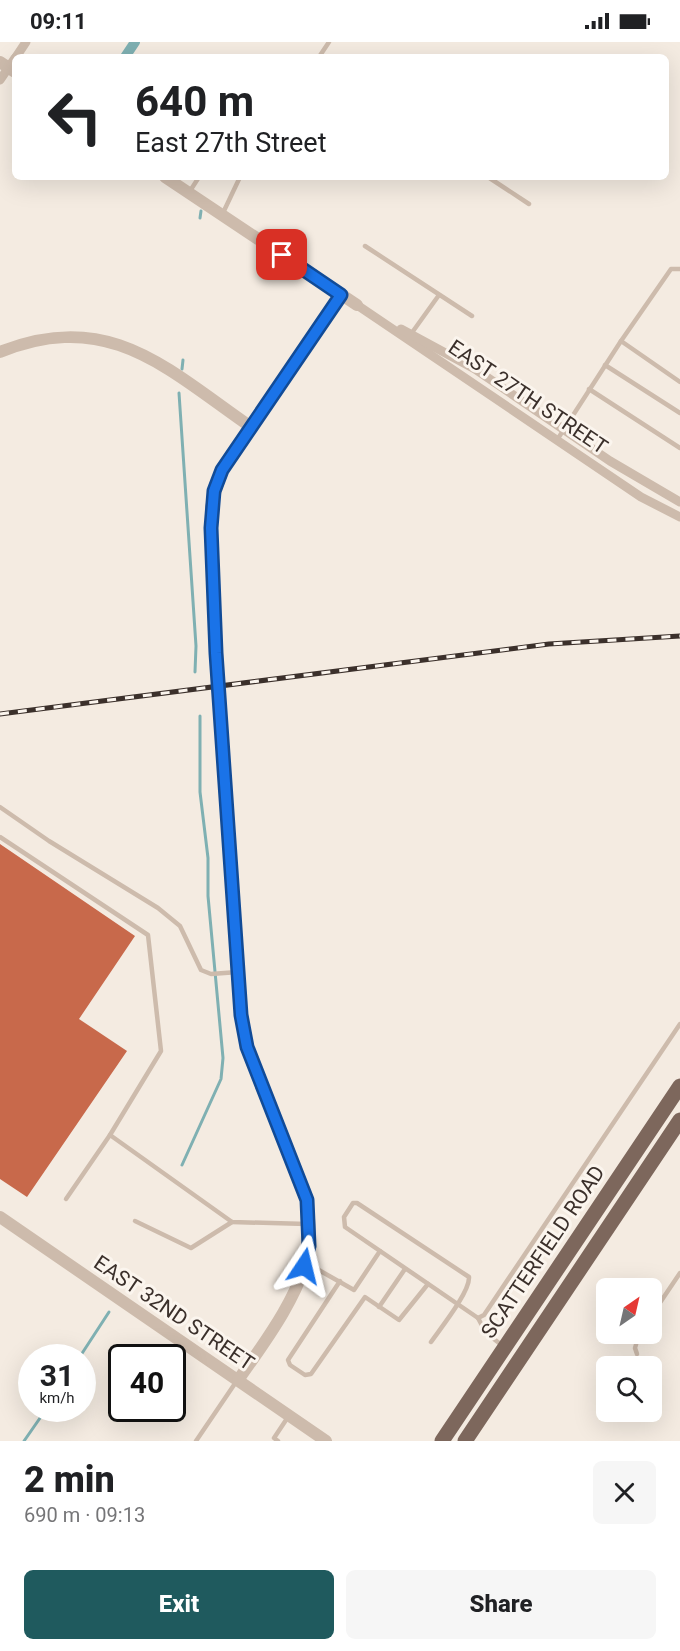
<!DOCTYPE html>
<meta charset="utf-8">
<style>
:root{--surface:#fff;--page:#f6f6f6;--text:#202124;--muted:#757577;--accent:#1f5a5e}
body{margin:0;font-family:Roboto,sans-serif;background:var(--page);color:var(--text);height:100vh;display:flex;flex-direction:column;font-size:22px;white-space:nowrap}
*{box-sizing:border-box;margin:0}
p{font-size:20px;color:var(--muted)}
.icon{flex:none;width:33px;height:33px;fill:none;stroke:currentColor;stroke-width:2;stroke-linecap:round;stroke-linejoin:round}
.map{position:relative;height:1399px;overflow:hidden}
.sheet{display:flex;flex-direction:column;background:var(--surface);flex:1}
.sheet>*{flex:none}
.top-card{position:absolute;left:12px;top:12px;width:657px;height:126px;border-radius:9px;box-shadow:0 6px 24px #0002;background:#fff;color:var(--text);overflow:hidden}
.needle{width:39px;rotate:34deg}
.fabs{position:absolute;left:596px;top:1236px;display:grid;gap:12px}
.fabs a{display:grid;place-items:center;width:66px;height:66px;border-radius:9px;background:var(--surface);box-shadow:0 6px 24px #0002;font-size:30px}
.speed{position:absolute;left:18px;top:1302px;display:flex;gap:12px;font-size:30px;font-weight:700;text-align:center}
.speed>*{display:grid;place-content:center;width:78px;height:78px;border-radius:50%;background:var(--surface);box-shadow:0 6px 24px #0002;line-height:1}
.speed small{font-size:15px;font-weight:400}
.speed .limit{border:3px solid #111;border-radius:9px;background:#fff;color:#111}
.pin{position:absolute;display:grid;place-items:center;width:51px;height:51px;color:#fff;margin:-26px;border-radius:12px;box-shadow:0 3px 9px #0006}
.me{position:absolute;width:66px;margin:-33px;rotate:10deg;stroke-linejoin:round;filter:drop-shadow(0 0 4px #0008)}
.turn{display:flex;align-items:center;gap:21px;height:126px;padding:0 24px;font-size:27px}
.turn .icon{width:78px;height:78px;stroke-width:2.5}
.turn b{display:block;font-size:42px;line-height:51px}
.round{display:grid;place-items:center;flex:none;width:63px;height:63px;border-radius:9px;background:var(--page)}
.overview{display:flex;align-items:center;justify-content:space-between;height:102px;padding:0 24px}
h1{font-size:36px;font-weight:800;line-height:45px}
.cta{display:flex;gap:12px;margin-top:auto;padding:12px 24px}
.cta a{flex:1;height:69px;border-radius:9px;background:var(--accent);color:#fff;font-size:24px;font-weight:800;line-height:69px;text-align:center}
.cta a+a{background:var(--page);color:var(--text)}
.status{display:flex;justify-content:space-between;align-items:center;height:42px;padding:0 30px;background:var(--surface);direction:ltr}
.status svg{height:16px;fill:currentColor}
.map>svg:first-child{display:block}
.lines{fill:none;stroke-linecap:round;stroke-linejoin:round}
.stream{stroke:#7fb0b2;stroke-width:3}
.canal{stroke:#7fb0b2;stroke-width:10}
.building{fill:#c8694b}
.service{stroke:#cdbbac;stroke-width:4.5}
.minor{stroke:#cdbbac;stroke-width:9}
.tertiary{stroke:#cdbbac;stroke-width:12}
.primary{stroke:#7d675c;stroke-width:15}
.rail-casing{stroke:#3b302b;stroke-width:5}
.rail{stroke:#fbf5ee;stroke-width:3;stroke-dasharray:9;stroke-linecap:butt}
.route-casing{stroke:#114b97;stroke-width:15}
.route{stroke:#1a73e8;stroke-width:10}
.labels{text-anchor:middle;stroke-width:6;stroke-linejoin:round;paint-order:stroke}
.street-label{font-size:21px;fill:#3b302b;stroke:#fbf5ee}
</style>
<div class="status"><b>09:11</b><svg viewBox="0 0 49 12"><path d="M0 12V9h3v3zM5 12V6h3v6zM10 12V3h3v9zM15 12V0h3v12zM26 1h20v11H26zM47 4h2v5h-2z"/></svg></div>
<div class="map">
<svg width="680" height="1399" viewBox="0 0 680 1399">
<rect width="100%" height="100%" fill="#f4ebe1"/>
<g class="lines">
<g class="stream">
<polyline points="200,176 201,169"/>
<polyline points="182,327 183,318"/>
<polyline points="179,351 196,604 195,630"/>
<polyline points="182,1123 221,1037 223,1016 208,854 208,816 200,750 200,674"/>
<polyline points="79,1316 109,1270"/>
<polyline points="24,1399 47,1366"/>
</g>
<polyline class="canal" points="125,15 135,0"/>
</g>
<polygon class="building" points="0,802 135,894 79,977 127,1009 27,1155 0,1137"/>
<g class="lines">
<g class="service">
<polyline points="319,15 329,0"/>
<polyline points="488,135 529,162"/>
<polyline points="190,149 199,135"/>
<polyline points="222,173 240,135"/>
<polyline points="365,204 472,274"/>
<polyline points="411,292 439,253"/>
<polyline points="621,299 671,227 680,227"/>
<polyline points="605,323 680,371"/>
<polyline points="589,347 680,406"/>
<polyline points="557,398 621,299 680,340"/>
<polyline points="0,765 49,799 158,866 180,884 201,928 211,932 238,930"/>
<polyline points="0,795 148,893 161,1009 110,1093 232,1180 307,1182"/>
<polyline points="66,1157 110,1093"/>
<polyline points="135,1179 191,1206 232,1180"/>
<polyline points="304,1224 317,1227 354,1248 380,1209"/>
<polyline points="340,1239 288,1318 290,1323 305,1333 311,1332 365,1255 399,1278 428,1242"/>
<polyline points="379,1265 405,1227"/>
<polyline points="651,1274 680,1231"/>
<polyline points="478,1276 484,1273 680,982"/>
<path d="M431,1300C440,1287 470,1250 469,1235L357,1161H353L344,1175L345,1185L478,1276L486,1291L503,1304"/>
<polyline points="637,1312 635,1306 639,1292"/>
<polyline points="196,1399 236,1340"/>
<polyline points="278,1399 274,1396 288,1375"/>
</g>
<g class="minor">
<polyline points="16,15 26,0"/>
<polyline points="0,38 15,16"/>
<polyline points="357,263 641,455 680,475"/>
<polyline points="401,287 475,327 610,419 680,460"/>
</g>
<g class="tertiary">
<polyline points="0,20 15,30"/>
<polyline points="165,135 357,263"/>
<path d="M0,310C109,266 167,327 251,385"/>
<polyline points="0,1175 326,1399"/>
<path d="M238,1338C263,1303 304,1248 309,1204C311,1189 309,1173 307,1158L247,1005L241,973L216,611L211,465L222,428L341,253"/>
</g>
<g class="primary">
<polyline points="442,1399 680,1044"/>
<polyline points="465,1399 680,1078"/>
</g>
<defs>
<polyline id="rail" points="0,672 549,602 680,594"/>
</defs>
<use href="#rail" class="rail-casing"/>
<use href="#rail" class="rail"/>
</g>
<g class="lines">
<defs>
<polyline id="route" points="282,213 341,253 222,428 214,449 211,486 216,611 241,973 247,1005 307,1158 309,1204 304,1224"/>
</defs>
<use href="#route" class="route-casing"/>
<use href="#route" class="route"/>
</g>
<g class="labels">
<g class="street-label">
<text transform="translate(528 355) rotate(34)" y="7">EAST 27TH STREET</text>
<text transform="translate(543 1210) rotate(-56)" y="7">SCATTERFIELD ROAD</text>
<text transform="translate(174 1271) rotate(34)" y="7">EAST 32ND STREET</text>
</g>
</g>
</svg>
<div class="fabs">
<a><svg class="needle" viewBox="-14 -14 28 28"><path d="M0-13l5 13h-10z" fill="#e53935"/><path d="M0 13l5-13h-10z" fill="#757577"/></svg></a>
<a><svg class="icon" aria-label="search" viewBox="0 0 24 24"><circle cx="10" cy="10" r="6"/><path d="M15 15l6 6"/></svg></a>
</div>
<div class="speed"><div>31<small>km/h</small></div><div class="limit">40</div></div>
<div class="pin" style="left:282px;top:213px;background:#d93025"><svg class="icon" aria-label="arrive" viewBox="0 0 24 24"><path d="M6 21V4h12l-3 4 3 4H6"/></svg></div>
<svg class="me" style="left:304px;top:1224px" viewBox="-20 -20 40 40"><path d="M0-17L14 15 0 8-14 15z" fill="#1a73e8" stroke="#fff" stroke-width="4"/></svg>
<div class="top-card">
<div class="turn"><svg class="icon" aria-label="left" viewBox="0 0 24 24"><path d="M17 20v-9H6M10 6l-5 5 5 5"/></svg><div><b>640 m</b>East 27th Street</div></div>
</div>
</div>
<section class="sheet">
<div class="overview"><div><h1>2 min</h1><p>690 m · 09:13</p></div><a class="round"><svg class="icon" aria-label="close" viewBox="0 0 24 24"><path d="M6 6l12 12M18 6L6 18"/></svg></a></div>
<div class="cta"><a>Exit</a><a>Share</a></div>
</section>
